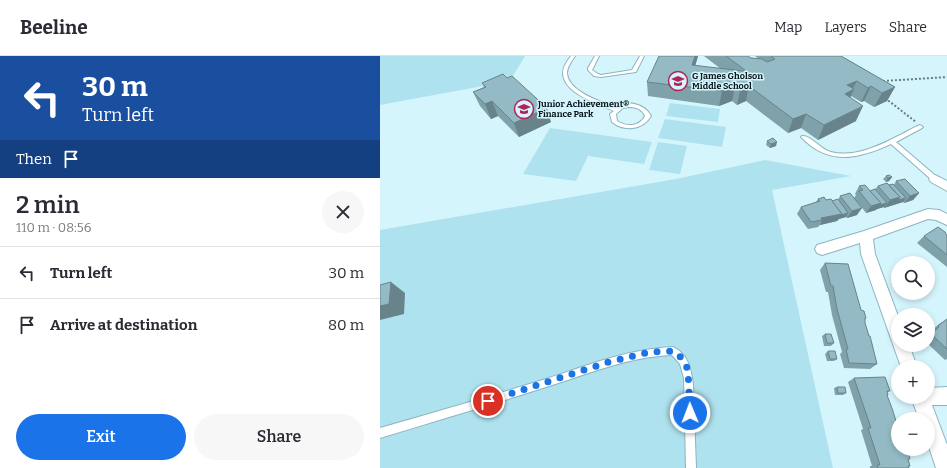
<!DOCTYPE html>
<meta charset="utf-8">
<style>
:root{--surface:#fff;--page:#f7f7f7;--text:#2b2b33;--muted:#7c7c81;--line:#e1e1e2;--accent:#1a73e8}
body{margin:0;font-family:Bitter,serif;background:var(--page);color:var(--text);height:100vh;display:flex;flex-direction:column;font-size:15px;white-space:nowrap}
*{box-sizing:border-box;margin:0}
p{font-size:13px;color:var(--muted)}
.icon{flex:none;width:22px;height:22px;fill:none;stroke:currentColor;stroke-width:2;stroke-linecap:round;stroke-linejoin:round}
.map{position:relative;flex:1;overflow:hidden}
.details{display:flex;flex-direction:column;background:var(--surface);width:380px}
.details>*{flex:none}
.top-card{background:#1a4fa0;color:#fff;overflow:hidden}
.tools{position:absolute;left:511px;top:200px;display:grid;gap:8px}
.tools a{display:grid;place-items:center;width:44px;height:44px;border-radius:50%;background:var(--surface);box-shadow:0 2px 6px #0003;font-size:20px}
.pin{position:absolute;display:grid;place-items:center;width:34px;height:34px;color:#fff;margin:-17px;border:2px solid #fff;border-radius:50%;box-shadow:0 1px 4px #0007}
.me{position:absolute;width:44px;margin:-22px;rotate:359deg;stroke-linejoin:round;filter:drop-shadow(0 0 3px #0008)}
.turn{display:flex;align-items:center;gap:14px;height:84px;padding:0 16px;font-size:18px}
.turn .icon{width:52px;height:52px;stroke-width:2.5}
.turn b{display:block;font-size:28px;line-height:34px}
.then{display:flex;align-items:center;height:38px;padding:0 16px;background:#0003;gap:8px;font-size:15px}
.round{display:grid;place-items:center;flex:none;width:42px;height:42px;border-radius:21px;background:var(--page)}
.summary{display:flex;align-items:center;justify-content:space-between;height:68px;padding:0 16px}
h1{font-size:24px;font-weight:600;line-height:30px}
.button{display:flex;gap:8px;margin-top:auto;padding:8px 16px}
.button a{flex:1;height:46px;border-radius:24px;background:var(--accent);color:#fff;font-size:16px;font-weight:600;line-height:46px;text-align:center}
.button a+a{background:var(--page);color:var(--text)}
ul{padding:0;list-style:none}
li{display:flex;align-items:center;gap:12px;height:52px;padding:0 16px;border-top:1px solid var(--line)}
li div{flex:1}
li b{display:block;font-size:15px}
li em{font-style:normal}
header{display:flex;align-items:center;gap:24px;box-sizing:border-box;height:56px;padding:0 20px;background:var(--surface);border-bottom:1px solid var(--line)}
header strong{font-size:19px}
nav{display:flex;gap:22px;margin-inline-start:auto;font-size:14px}
main{display:flex;flex:1;min-height:0}
.map>svg:first-child{display:block}
.green{fill:#aee2ee}
.lines{fill:none;stroke-linecap:round;stroke-linejoin:round}
.service-casing{stroke:#8db4be;stroke-width:2}
.minor-casing{stroke:#8db4be;stroke-width:2}
.path{stroke:#657c81;stroke-width:2;stroke-dasharray:2 2;stroke-linecap:butt}
.service{fill:#fff;fill-rule:evenodd}
.minor{fill:#fff;fill-rule:evenodd}
.wall{fill:#7fa1a9}
.shaded-wall{fill:#68838a}
.building{fill:#94bbc5;stroke:#68838a}
.route{stroke:#1a73e8;stroke-width:7;stroke-dasharray:0 12.6}
.labels{text-anchor:middle;stroke-width:3;stroke-linejoin:round;paint-order:stroke}
.far-poi-label{font-size:9px;font-weight:bold;fill:#09181c;stroke:#d5f5fd;text-anchor:start}
</style>
<header>
<strong>Beeline</strong>
<nav><a>Map</a><a>Layers</a><a>Share</a></nav>
</header>
<main>
<section class="details">
<div class="top-card">
<div class="turn"><svg class="icon" aria-label="left" viewBox="0 0 24 24"><path d="M17 20v-9H6M10 6l-5 5 5 5"/></svg><div><b>30 m</b>Turn left</div></div>
<div class="then">Then<svg class="icon" aria-label="arrive" viewBox="0 0 24 24"><path d="M6 21V4h12l-3 4 3 4H6"/></svg></div>
</div>
<div class="summary"><div><h1>2 min</h1><p>110 m · 08:56</p></div><a class="round"><svg class="icon" aria-label="close" viewBox="0 0 24 24"><path d="M6 6l12 12M18 6L6 18"/></svg></a></div>
<ul>
<li><svg class="icon" aria-label="left" viewBox="0 0 24 24"><path d="M17 20v-9H6M10 6l-5 5 5 5"/></svg><div><b>Turn left</b></div><em>30 m</em></li>
<li><svg class="icon" aria-label="arrive" viewBox="0 0 24 24"><path d="M6 21V4h12l-3 4 3 4H6"/></svg><div><b>Arrive at destination</b></div><em>80 m</em></li>
</ul>
<div class="button"><a>Exit</a><a>Share</a></div>
</section>
<div class="map">
<svg width="567" height="412" viewBox="0 0 567 412">
<rect width="100%" height="100%" fill="#d5f5fd"/>
<g class="green">
<polygon points="0,0 145,0 130,25 0,49"/>
<polygon points="290,47 340,53 338,66 286,60"/>
<polygon points="285,63 346,71 342,91 278,82"/>
<polygon points="170,72 272,86 264,108 208,100 196,125 143,118"/>
<polygon points="278,86 307,90 300,118 269,114"/>
<polygon points="385,104 471,120 392,134 453,412 0,412 0,174 296,123"/>
</g>
<g class="lines">
<defs>
<g id="service">
<path d="M191,0H195C192,5 187,11 187,17C188,36 222,46 237,52C247,43 265,48 271,60C263,74 244,76 232,66L230,58L234,55C218,48 183,37 183,17C183,11 187,5 191,0ZM249,51C256,51 262,53 265,60C259,71 247,71 237,65L236,58L243,52Z"/>
<polygon points="215,0 219,0 212,14 218,18 221,19 252,14 260,0 264,0 256,16 221,21 214,20 208,14 208,12"/>
<path d="M540,69L543,71L542,72L516,86L557,121L558,123L555,125H553L511,88C478,103 449,110 421,81L422,80C431,79 441,94 451,96C473,102 499,90 518,80C525,77 532,72 540,69Z"/>
<path d="M293,291C308,298 311,313 313,328L316,412H306L304,322L300,308L292,299C247,301 208,318 166,331C111,349 55,365 0,382V372C55,356 111,340 166,323C209,309 248,293 293,291Z"/>
</g>
<g id="minor">
<polygon points="555,119 567,125 567,135 551,126 549,123 551,120"/>
<polygon points="548,153 559,154 567,158 567,169 556,164 548,163 493,183 495,198 518,260 518,289 529,289 537,311 521,311 481,198 480,187 442,199 437,197 435,193 437,189 484,175"/>
<polygon points="567,331 567,349 552,349 567,389 567,412 556,412 548,388 548,363 539,363 531,341 548,341 548,332"/>
</g>
</defs>
<use href="#service" class="service-casing"/>
<use href="#minor" class="minor-casing"/>
<g class="path">
<polyline points="503,25 567,21"/>
<polyline points="505,42 536,66"/>
</g>
<use href="#service" class="service"/>
<use href="#minor" class="minor"/>
</g>
<g class="wall">
<polygon points="318,0 315,10 341,13 324,0 368,0 371,2 379,3 375,0 461,0 515,31 507,45 494,51 484,45 481,46 471,40 470,42 476,65 438,84 421,72 408,77 366,45 357,49 352,45 339,50 268,40 267,26"/>
<polygon points="102,27 171,66 139,81 118,60 111,63 100,50 93,36 104,31"/>
<polygon points="387,85 396,90 390,92 386,89"/>
<polygon points="506,120 512,121 509,125 506,126 503,123"/>
<polygon points="516,125 539,137 533,144 524,147 523,146 504,152 504,151 497,153 496,154 486,157 480,149 477,159 467,162 466,161 459,163 457,165 440,169 438,171 428,173 417,158 421,151 436,146 438,143 446,144 452,145 458,144 460,140 474,142 476,139 475,138 479,130 490,135 495,133 498,130 514,129"/>
<polygon points="544,180 567,180 567,211 537,187"/>
<polygon points="445,207 481,254 486,262 485,264 485,267 497,308 490,313 464,312 460,298 462,296 452,259 448,236 446,236 440,214"/>
<polygon points="567,263 567,303 565,304 548,288 548,279 551,276 550,276 559,268"/>
<polygon points="445,278 454,287 451,290 444,290 442,280"/>
<polygon points="448,295 457,303 454,305 447,305 445,298"/>
<polygon points="474,322 510,335 507,336 508,339 507,340 518,393 528,404 530,410 528,410 529,412 490,412 490,410 492,410 481,374 483,373 468,326"/>
<polygon points="457,331 466,337 463,339 455,339 454,332"/>
</g>
<g class="shaded-wall">
<polygon points="315,0 318,0 311,24 312,9"/>
<polygon points="477,25 472,34 474,33 467,48 458,53 467,29"/>
<polygon points="369,30 366,45 357,49 360,35"/>
<polygon points="491,30 484,45 481,46 488,32"/>
<polygon points="355,31 352,45 339,50 342,35"/>
<polygon points="515,31 507,45 494,51 502,37"/>
<polygon points="112,45 118,60 111,63 105,48"/>
<polygon points="483,50 476,65 438,84 444,69"/>
<polygon points="167,52 171,66 139,81 134,67"/>
<polygon points="426,58 421,72 408,77 413,63"/>
<polygon points="397,86 396,90 390,92 391,88"/>
<polygon points="512,121 509,125 506,126 508,122"/>
<polygon points="539,137 533,144 524,147 530,140"/>
<polygon points="520,141 526,142 523,146 504,152 510,144"/>
<polygon points="501,147 507,147 504,151 497,153 496,154 486,157 491,150"/>
<polygon points="482,152 477,159 467,162 472,155"/>
<polygon points="468,157 466,161 459,163 457,165 440,169 442,164 441,162 462,158"/>
<polygon points="11,226 25,237 24,258 0,264 0,250"/>
</g>
<g class="building">
<polygon points="279,0 315,0 312,9 363,15 365,14 346,0 368,0 371,2 382,3 387,6 395,3 391,0 461,0 515,31 502,37 491,30 488,32 477,25 467,29 474,33 465,38 483,50 444,69 426,58 413,63 369,30 360,35 355,31 342,35 267,26"/>
<polygon points="123,18 127,22 132,20 167,52 134,67 112,45 105,48 93,36 106,31 102,27"/>
<polygon points="393,82 397,86 391,88 387,85"/>
<polygon points="509,119 512,121 508,122 506,120"/>
<polygon points="525,123 539,137 530,140 516,125"/>
<polygon points="507,127 520,141 510,144 498,130"/>
<polygon points="513,128 526,142 518,144 520,141 509,129"/>
<polygon points="485,129 501,147 491,150 479,135 483,134 479,130"/>
<polygon points="495,133 507,147 499,149 501,147 490,135"/>
<polygon points="470,137 482,152 472,155 460,140"/>
<polygon points="444,141 446,144 451,143 462,158 441,162 442,164 431,166 421,151 440,145 438,143"/>
<polygon points="458,143 468,157 461,159 462,158 452,145"/>
<polygon points="558,171 565,176 567,180 567,199 544,180"/>
<polygon points="445,207 468,208 481,254 484,255 486,262 485,262 485,267 489,280 490,280 497,308 469,307 466,293 468,293 457,253 453,230 451,230"/>
<polygon points="11,226 9,248 0,250 0,229"/>
<polygon points="567,263 567,293 551,278 559,271 558,270"/>
<polygon points="445,278 451,278 454,287 447,287"/>
<polygon points="448,295 455,295 457,303 450,303"/>
<polygon points="505,321 510,335 507,335 508,339 507,339 513,355 518,372 518,393 527,393 530,403 528,403 530,410 528,410 529,412 498,412 497,409 500,409 488,372 491,372 474,322"/>
<polygon points="457,331 465,331 466,337 458,337"/>
</g>
<g class="lines">
<polyline class="route" points="108,345 229,306 270,296 293,295 303,303 308,314 310,357"/>
</g>
<defs>
<symbol id="school-ring" viewBox="-11 -11 22 22"><circle r="9.5" fill="#d5f5fd" stroke="#b22359" stroke-width="1.5"/><path d="M0-5L7-2L0 1L-7-2ZM-4 1L0 2.5L4 1V4Q0 6-4 4Z" fill="#b22359"/></symbol>
</defs>
<g fill-rule="evenodd">
<use href="#school-ring" x="287" y="14" width="22" height="22"/>
<use href="#school-ring" x="133" y="42" width="22" height="22"/>
</g>
<g class="labels">
<g class="far-poi-label">
<text x="312" y="23">G James Gholson<tspan x="312" dy="10">Middle School</tspan></text>
<text x="158" y="51">Junior Achievement®<tspan x="158" dy="10">Finance Park</tspan></text>
</g>
</g>
</svg>
<div class="tools">
<a><svg class="icon" aria-label="search" viewBox="0 0 24 24"><circle cx="10" cy="10" r="6"/><path d="M15 15l6 6"/></svg></a>
<a><svg class="icon" aria-label="layers" viewBox="0 0 24 24"><path d="M12 4l9 5-9 5-9-5zM3 14l9 5 9-5"/></svg></a>
<a>+</a>
<a>−</a>
</div>
<div class="pin" style="left:108px;top:345px;background:#d93025"><svg class="icon" aria-label="arrive" viewBox="0 0 24 24"><path d="M6 21V4h12l-3 4 3 4H6"/></svg></div>
<svg class="me" style="left:310px;top:357px" viewBox="-20 -20 40 40"><circle r="17" fill="#1a73e8" stroke="#fff" stroke-width="3"/><path d="M0-11L8 9 0 5-8 9z" fill="#fff"/></svg>
</div>
</main>
